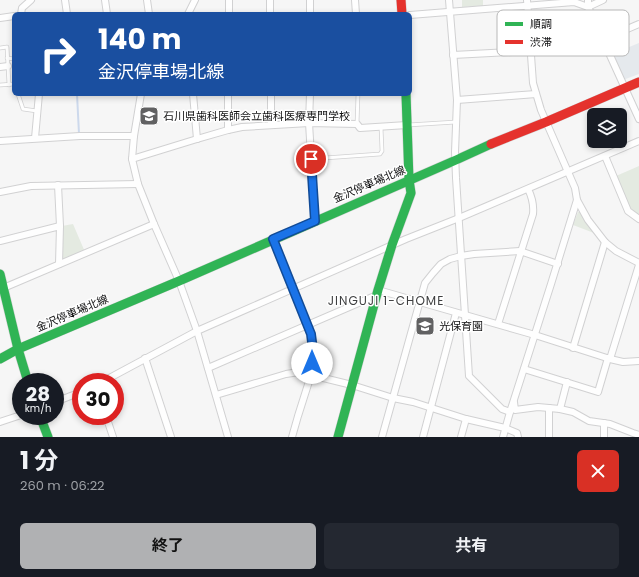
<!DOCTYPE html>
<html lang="ja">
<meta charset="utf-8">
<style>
:root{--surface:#171b24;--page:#242831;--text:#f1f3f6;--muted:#9ea1a6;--accent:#b0b1b3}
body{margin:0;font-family:Poppins,"Noto Sans JP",sans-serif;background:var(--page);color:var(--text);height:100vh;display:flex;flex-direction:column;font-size:15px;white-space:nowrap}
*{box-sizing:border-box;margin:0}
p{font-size:13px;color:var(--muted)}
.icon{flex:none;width:22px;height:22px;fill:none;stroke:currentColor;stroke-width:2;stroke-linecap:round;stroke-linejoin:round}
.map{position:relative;height:437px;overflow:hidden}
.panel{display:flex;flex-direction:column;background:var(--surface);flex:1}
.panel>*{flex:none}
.top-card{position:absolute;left:12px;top:12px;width:400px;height:84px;border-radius:6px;box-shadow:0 2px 6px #0003;background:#1a4fa0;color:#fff;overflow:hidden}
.fabs{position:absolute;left:587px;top:108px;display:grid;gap:8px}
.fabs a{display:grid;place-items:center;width:40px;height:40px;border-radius:6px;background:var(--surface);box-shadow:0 2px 6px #0003;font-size:20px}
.speed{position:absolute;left:12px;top:373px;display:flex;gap:8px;font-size:20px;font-weight:700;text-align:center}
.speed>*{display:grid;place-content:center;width:52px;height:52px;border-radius:50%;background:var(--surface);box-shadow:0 2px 6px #0003;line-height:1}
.speed small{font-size:10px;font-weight:400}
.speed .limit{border:6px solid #d22;background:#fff;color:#111}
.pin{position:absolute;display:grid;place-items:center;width:34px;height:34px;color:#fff;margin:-17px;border:2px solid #fff;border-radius:50%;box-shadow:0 1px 4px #0007}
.me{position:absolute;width:44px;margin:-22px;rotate:0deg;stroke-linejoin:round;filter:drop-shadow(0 0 3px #0008)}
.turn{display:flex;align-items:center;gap:14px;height:84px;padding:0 20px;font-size:18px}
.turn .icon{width:52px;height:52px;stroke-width:2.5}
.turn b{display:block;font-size:28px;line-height:34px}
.round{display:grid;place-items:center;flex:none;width:42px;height:42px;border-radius:6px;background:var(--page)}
.overview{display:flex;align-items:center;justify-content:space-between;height:68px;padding:0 20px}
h1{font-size:24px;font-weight:700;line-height:30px}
.primary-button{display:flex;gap:8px;margin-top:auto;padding:8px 20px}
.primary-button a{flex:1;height:46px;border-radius:6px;background:var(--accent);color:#111;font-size:16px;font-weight:700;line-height:46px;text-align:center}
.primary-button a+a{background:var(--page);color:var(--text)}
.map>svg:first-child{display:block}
.built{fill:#e5e9ed}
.green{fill:#e4eae1}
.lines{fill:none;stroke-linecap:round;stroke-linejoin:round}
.stream{stroke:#cdd9ec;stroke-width:2}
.lane-casing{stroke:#d1d1d2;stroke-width:4.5}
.street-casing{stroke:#d1d1d2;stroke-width:8}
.fast-casing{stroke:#d1d1d2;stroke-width:10}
.jam-casing{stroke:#d1d1d2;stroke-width:10}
.lane{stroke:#fefefe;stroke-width:3}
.street{stroke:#fefefe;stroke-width:6}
.fast{stroke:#30b455;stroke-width:9}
.jam{stroke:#e5322d;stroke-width:9}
.route-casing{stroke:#114b97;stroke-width:10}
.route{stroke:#1a73e8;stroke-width:7}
.labels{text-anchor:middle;stroke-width:3;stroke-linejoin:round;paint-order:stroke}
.poi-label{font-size:11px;fill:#111112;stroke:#fff;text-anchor:start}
.street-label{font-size:11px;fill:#111112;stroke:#fff}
.neighbourhood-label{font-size:12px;letter-spacing:1px;fill:#3e3f40;stroke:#fff}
.key{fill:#fff;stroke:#b8b8b8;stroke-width:1}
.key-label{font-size:11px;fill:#111112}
</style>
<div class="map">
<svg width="639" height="437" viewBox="0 0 639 437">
<rect width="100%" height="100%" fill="#f6f6f6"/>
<polygon class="built" points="639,43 639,74 623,80 612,54"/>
<g class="green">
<polygon points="462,0 483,0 483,6 462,7"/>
<path d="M639,166V216C625,206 622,192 616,176Z"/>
<polygon points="578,212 582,212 594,233 573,225"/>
<polygon points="73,224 85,252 61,262 62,226"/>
</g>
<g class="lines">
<polyline class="stream" points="77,94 79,134"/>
<defs>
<g id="lane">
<polyline points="0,48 7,47 9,85"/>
<polyline points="7,58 14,59"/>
<polyline points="0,85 14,84"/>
<polyline points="18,94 23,109 37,111"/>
<polyline points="357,124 358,94"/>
<polyline points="408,125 456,122"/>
<polyline points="311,159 380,154 382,151 381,127"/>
</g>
<g id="street">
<polyline points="65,0 67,14"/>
<polyline points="105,0 107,14"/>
<polyline points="147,0 149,14"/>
<polyline points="355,0 356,14"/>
<polyline points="449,0 457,100 455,152 456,178 469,376 502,409 510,412"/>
<polyline points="527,0 533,83 541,110 575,188 577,200 588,220 605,242 616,251 639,263"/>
<polyline points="588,0 588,7 639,119"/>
<polyline points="21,14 22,8 31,0"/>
<polyline points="188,14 195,0"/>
<polyline points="229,14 229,0"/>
<polyline points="270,14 270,0"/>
<polyline points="310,14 310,0"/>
<polyline points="410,15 574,2 588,7 603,0"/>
<polyline points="0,18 14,16"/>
<polyline points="576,51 639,24"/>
<polyline points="453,55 530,51"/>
<polyline points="0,67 8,66"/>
<polyline points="193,94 197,139"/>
<polyline points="271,94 271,125"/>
<polyline points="310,94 309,123 315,221"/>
<polyline points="457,100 536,94"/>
<polyline points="228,130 228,94"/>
<polyline points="134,136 141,94"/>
<polyline points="35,138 39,94"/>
<polyline points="0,141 80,136 134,136 132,159 138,184 154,224 179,281 197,331 228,437"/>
<polyline points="605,156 628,211 639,219"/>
<polyline points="132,159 197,139 228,130 242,127 309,123 357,124 360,128 407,125"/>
<polyline points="58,185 60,226"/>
<polyline points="0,192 31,186 138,184"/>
<polyline points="273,239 311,334 313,350 311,375 298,416 292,437"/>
<polyline points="0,241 60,226 59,264"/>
<polyline points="1,289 154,224"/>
<polyline points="378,290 535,335 610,359 623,362 639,361"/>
<path d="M498,324L533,214C534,204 532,197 528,189"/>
<polyline points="573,348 605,242"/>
<polyline points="145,358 171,437"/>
<polyline points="610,359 639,265"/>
<polyline points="208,368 377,295"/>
<polyline points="524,369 598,392 608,358"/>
<polyline points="102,382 197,331 406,239 459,218 639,141"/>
<polyline points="216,395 286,374 299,372 352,385 393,398 413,402 466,419 505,428 517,433 518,437"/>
<polyline points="55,402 81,392"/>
<polyline points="514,402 515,410 538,407 560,409 573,412 589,421 610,424 633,433 639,435"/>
<polyline points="549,408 549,437"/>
<polyline points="560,409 567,382"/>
<polyline points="106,416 113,437"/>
<polyline points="0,422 21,415"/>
<polyline points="604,423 604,437"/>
<polyline points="382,437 425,283 433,273 441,264 450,259 461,256 474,254 520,251 558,264"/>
<polyline points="423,437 456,313"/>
<polyline points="461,437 466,419"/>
<polyline points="503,437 510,412 551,284 577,200"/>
</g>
<g id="fast">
<polyline points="0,274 18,349 28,382"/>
<polyline points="0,359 18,349 179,281 456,160 491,144"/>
<polyline points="40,416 48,437"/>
<polyline points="338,437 378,290 392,245 411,193 409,180 406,94"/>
</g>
<g id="jam">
<polyline points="401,0 402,14"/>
<polyline points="491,144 546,122 639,82"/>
</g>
</defs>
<use href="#lane" class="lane-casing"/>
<use href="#street" class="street-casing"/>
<use href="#fast" class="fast-casing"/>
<use href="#jam" class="jam-casing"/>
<use href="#lane" class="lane"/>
<use href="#street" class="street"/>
<use href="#fast" class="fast"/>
<use href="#jam" class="jam"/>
</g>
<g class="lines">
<defs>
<polyline id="route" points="311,159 315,221 273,239 311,334 313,350 312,363"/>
</defs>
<use href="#route" class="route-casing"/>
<use href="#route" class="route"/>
</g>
<defs>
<symbol id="school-square" viewBox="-11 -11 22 22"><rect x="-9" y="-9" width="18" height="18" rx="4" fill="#616162" stroke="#fff"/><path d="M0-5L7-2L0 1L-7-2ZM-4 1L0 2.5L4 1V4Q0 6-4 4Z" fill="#fff"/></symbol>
</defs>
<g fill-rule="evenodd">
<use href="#school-square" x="138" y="105" width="22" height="22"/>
<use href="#school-square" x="414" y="315" width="22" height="22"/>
</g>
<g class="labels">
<g class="poi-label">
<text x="163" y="120">石川県歯科医師会立歯科医療専門学校</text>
<text x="439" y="330">光保育園</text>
</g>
<g class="street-label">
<text transform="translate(369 184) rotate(-23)" y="4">金沢停車場北線</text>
<text transform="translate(72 313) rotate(-23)" y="4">金沢停車場北線</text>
</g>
<g class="neighbourhood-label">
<text x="386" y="305">JINGUJI 1-CHOME</text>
</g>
</g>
<rect x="497" y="10" width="132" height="46" rx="6" class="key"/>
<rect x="505" y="22" width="18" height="4" fill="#30b455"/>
<rect x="505" y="40" width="18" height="4" fill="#e5322d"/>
<g class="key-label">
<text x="530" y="28">順調</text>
<text x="530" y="46">渋滞</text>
</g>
</svg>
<div class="fabs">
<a><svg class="icon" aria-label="layers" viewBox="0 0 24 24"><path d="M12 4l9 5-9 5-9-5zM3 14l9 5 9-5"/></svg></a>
</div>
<div class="speed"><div>28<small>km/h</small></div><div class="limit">30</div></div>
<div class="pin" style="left:311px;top:159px;background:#d93025"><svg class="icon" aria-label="arrive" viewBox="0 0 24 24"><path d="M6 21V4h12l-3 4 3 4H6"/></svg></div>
<svg class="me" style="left:312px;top:363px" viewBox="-20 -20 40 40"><circle r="19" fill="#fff"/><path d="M0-13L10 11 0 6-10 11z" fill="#1a73e8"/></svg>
<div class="top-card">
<div class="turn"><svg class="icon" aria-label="right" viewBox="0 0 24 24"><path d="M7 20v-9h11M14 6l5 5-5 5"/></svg><div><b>140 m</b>金沢停車場北線</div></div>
</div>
</div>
<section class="panel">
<div class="overview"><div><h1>1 分</h1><p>260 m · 06:22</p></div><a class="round" style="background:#d93025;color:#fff"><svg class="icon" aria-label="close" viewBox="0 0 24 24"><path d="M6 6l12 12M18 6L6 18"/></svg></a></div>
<div class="primary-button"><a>終了</a><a>共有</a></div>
</section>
